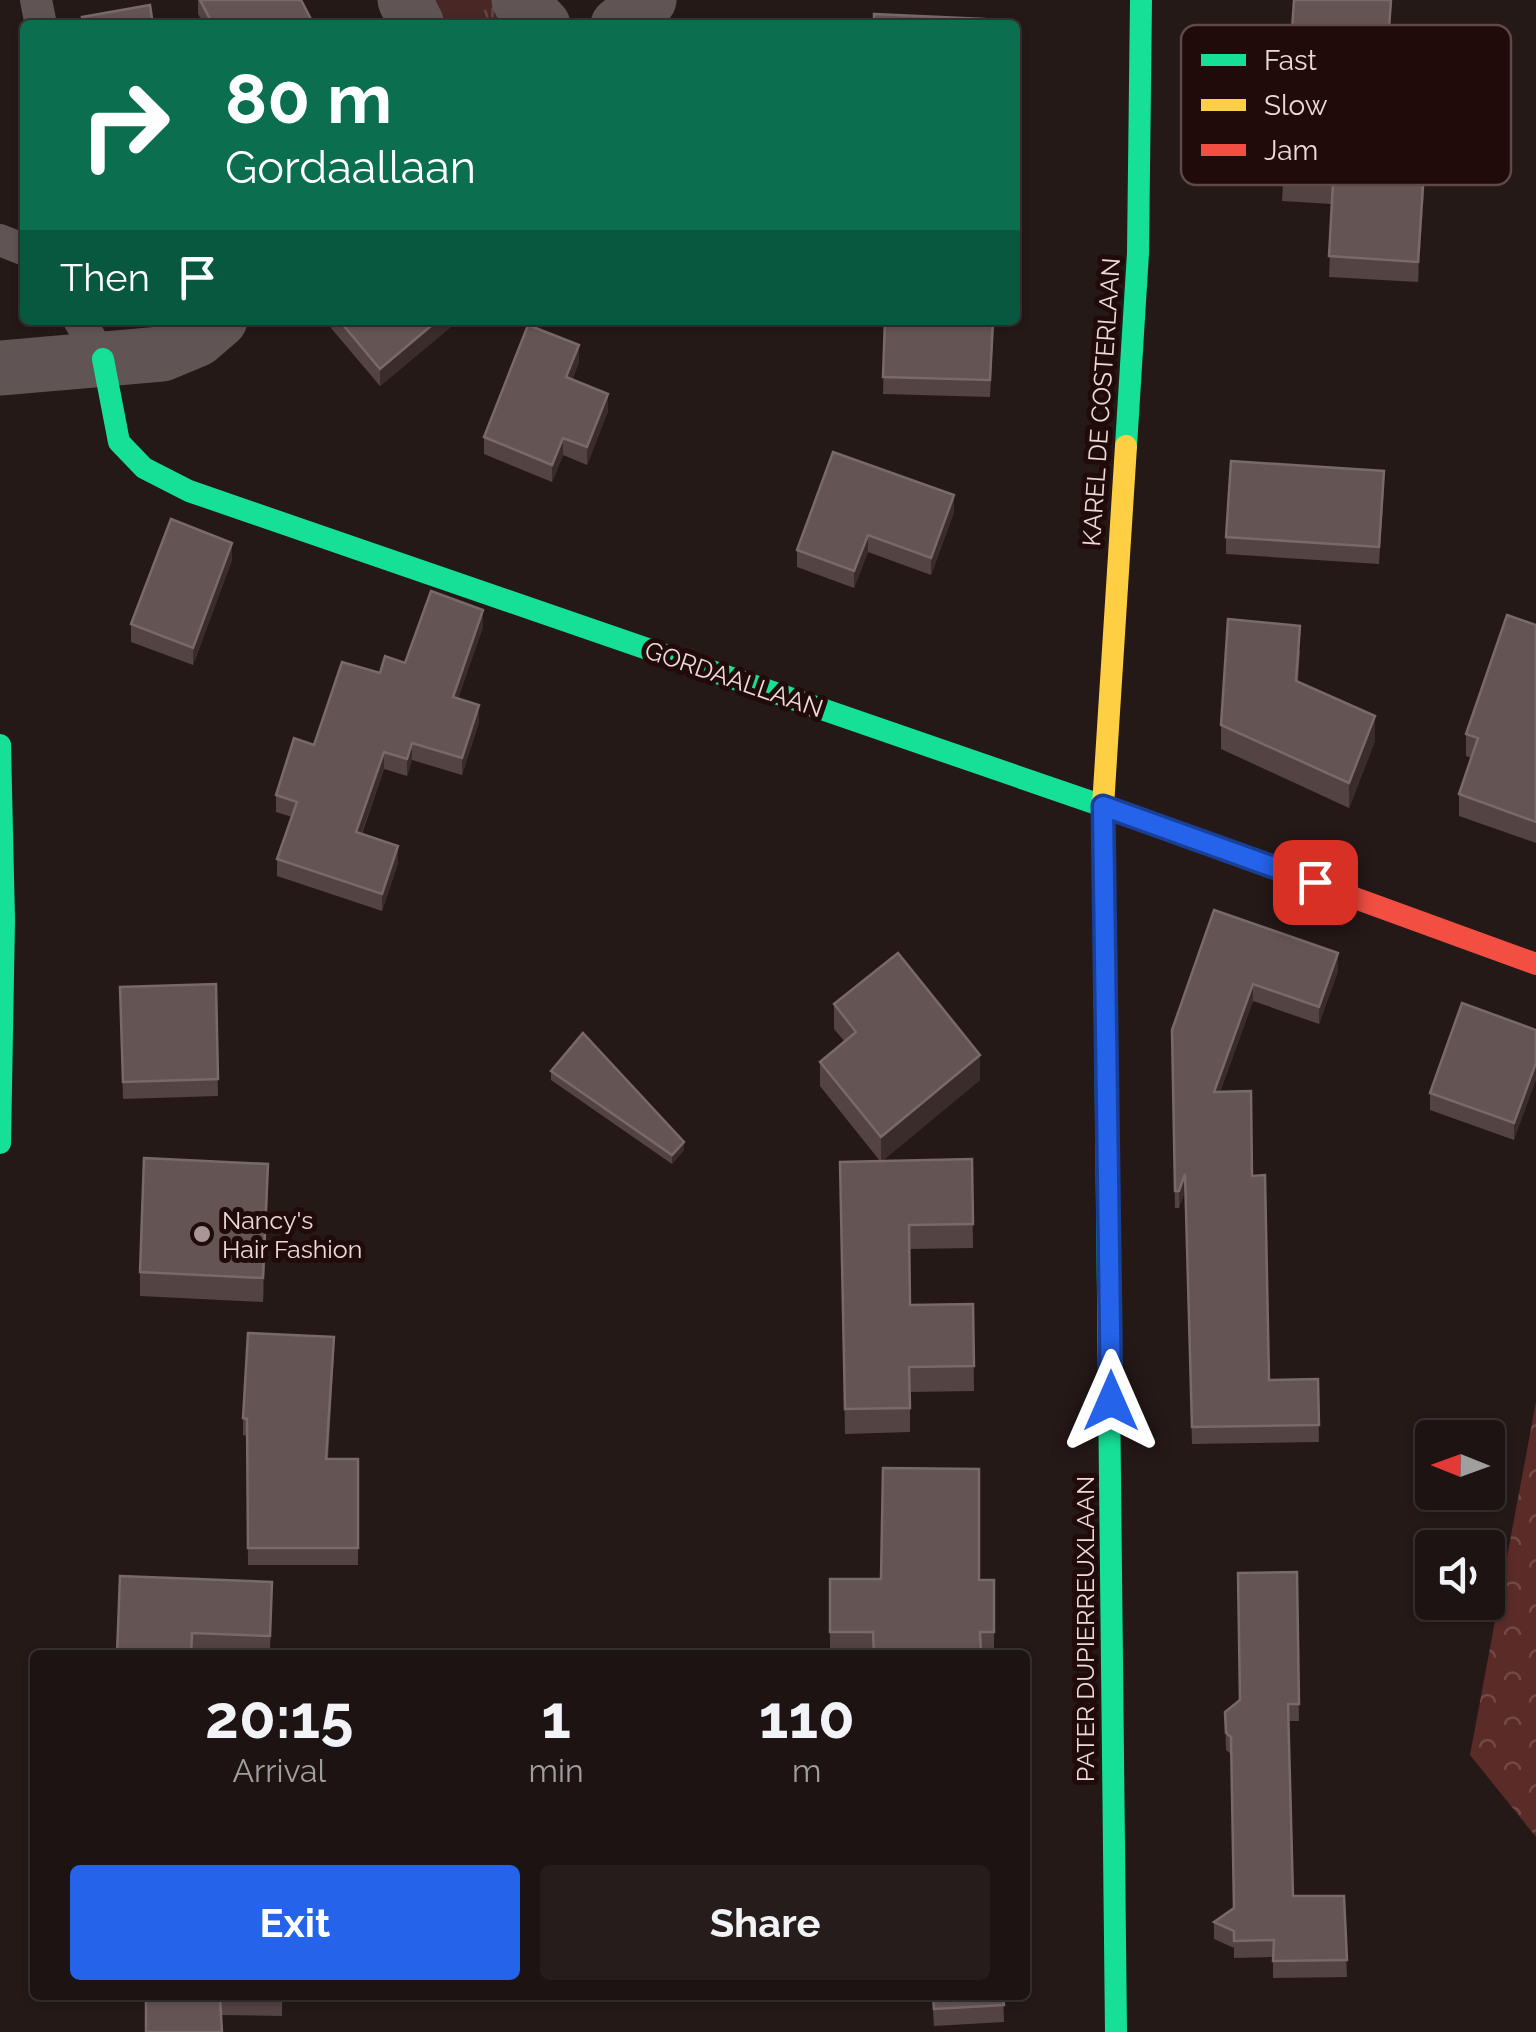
<!DOCTYPE html>
<style>
:root{--surface:#1c1312;--page:#251c1b;--text:#f1f3f6;--muted:#a09e9f;--line:#3a3232;--accent:#2563eb}
body{margin:0;font-family:Raleway,sans-serif;background:var(--page);color:var(--text);height:100vh;display:flex;flex-direction:column;font-size:38px;white-space:nowrap}
*{box-sizing:border-box;margin:0}
p{font-size:32px;color:var(--muted)}
.icon{flex:none;width:55px;height:55px;fill:none;stroke:currentColor;stroke-width:2;stroke-linecap:round;stroke-linejoin:round}
.map{position:relative;flex:1;overflow:hidden}
.sheet{position:absolute;left:30px;top:1650px;width:1000px;height:350px;display:flex;flex-direction:column;background:var(--surface);border-radius:10px;box-shadow:0 2px 8px #0004,0 0 0 2px var(--line)}
.sheet>*{flex:none}
.banner{position:absolute;left:20px;top:20px;width:1000px;height:305px;border-radius:10px;box-shadow:0 2px 8px #0004,0 0 0 2px var(--line);background:#0b6e4f;color:#fff;overflow:hidden}
.needle{width:65px;rotate:271deg}
.fabs{position:absolute;left:1415px;top:1420px;display:grid;gap:20px}
.fabs a{display:grid;place-items:center;width:90px;height:90px;border-radius:10px;background:var(--surface);box-shadow:0 2px 8px #0004,0 0 0 2px var(--line);font-size:50px}
.pin{position:absolute;display:grid;place-items:center;width:85px;height:85px;color:#fff;margin:-42px;border-radius:20px;box-shadow:0 5px 15px #0006}
.me{position:absolute;width:110px;margin:-55px;rotate:0deg;stroke-linejoin:round;filter:drop-shadow(0 0 8px #0008)}
.turn{display:flex;align-items:center;gap:35px;height:210px;padding:0 40px;font-size:45px}
.turn .icon{width:130px;height:130px;stroke-width:2.5}
.turn b{display:block;font-size:70px;line-height:85px}
.then{display:flex;align-items:center;height:95px;padding:0 40px;background:#0003;gap:20px;font-size:38px}
.eta{display:flex;justify-content:space-evenly;align-items:center;height:170px;text-align:center}
.eta b{font-size:60px;font-weight:700;line-height:70px}
.cta{display:flex;gap:20px;margin-top:auto;padding:20px 40px}
.cta a{flex:1;height:115px;border-radius:10px;background:var(--accent);color:#fff;font-size:40px;font-weight:700;line-height:115px;text-align:center}
.cta a+a{background:var(--page);color:var(--text)}
.map>svg:first-child{display:block}
.grass{fill:url(#grass-tufts)}
.forest{fill:url(#forest-crowns)}
.lines{fill:none;stroke-linecap:round;stroke-linejoin:round}
.lane{stroke:#605554;stroke-width:32}
.street{stroke:#605554;stroke-width:55}
.fast{stroke:#16e098;stroke-width:22}
.slow{stroke:#ffcf43;stroke-width:22}
.jam{stroke:#f24e42;stroke-width:22}
.wall{fill:#534343}
.shaded-wall{fill:#3a2c2b}
.building{fill:#645453;stroke:#796968;stroke-width:2.5}
.route-casing{stroke:#184099;stroke-width:25}
.route{stroke:#2563eb;stroke-width:18}
.poi-dot{fill:#a69695;stroke:#210b0a;stroke-width:4}
.labels{text-anchor:middle;stroke-width:10;stroke-linejoin:round;paint-order:stroke}
.street-label{font-size:25px;fill:#ebdad8;stroke:#210b0a}
.poi-label{font-size:25px;fill:#ebdad8;stroke:#210b0a;text-anchor:start}
.key{fill:#210b0a;stroke:#5e4948;stroke-width:2.5}
.key-label{font-size:28px;fill:#ebdad8}
</style>
<div class="map">
<svg width="1536" height="2032" viewBox="0 0 1536 2032">
<defs>
<pattern id="grass-tufts" width="24" height="20" patternUnits="userSpaceOnUse" patternTransform="scale(2.5)"><rect width="24" height="20" fill="#482725"/><path d="M3 7l-1-3M5 7V3M7 7l1-3M15 17l-1-3M17 17v-4M19 17l1-3" fill="none" stroke="#634644"/></pattern>
<pattern id="forest-crowns" width="20" height="18" patternUnits="userSpaceOnUse" patternTransform="scale(2.5)"><rect width="20" height="18" fill="#5b2b28"/><path d="M2 6a3 3 0 1 1 6 0M12 15a3 3 0 1 1 6 0" fill="none" stroke="#734946"/></pattern>
</defs>
<rect width="100%" height="100%" fill="#251918"/>
<polygon class="grass" points="430,0 501,0 514,25 442,25"/>
<polygon class="forest" points="1536,1402 1536,1837 1470,1755"/>
<g class="lines">
<g class="lane">
<polyline points="36,0 41,25"/>
<polyline points="0,240 25,250"/>
<polyline points="79,320 103,359"/>
</g>
<g class="street">
<polyline points="405,0 417,25"/>
<polyline points="519,0 543,25"/>
<polyline points="618,25 649,0"/>
<polyline points="0,368 162,354 198,339 220,320"/>
</g>
<g class="fast">
<polyline points="103,359 119,442 144,468 189,491 1103,806 1330,889"/>
<polyline points="1126,446 1138,253 1141,0"/>
<polyline points="0,745 4,920 0,1143"/>
<polyline points="1104,928 1116,2032"/>
</g>
<polyline class="slow" points="1104,928 1103,806 1126,446"/>
<polyline class="jam" points="1330,889 1536,964"/>
</g>
<g class="wall">
<polygon points="198,0 301,0 314,25 204,25 198,14"/>
<polygon points="1294,0 1392,0 1381,151 1425,175 1418,282 1329,277 1332,204 1282,201"/>
<polygon points="331,320 459,320 380,386 331,328"/>
<polygon points="885,320 994,320 990,397 883,394"/>
<polygon points="579,362 572,380 608,411 587,465 563,455 552,482 484,454 484,437"/>
<polygon points="1384,488 1379,564 1226,554 1226,537"/>
<polygon points="954,512 931,575 868,552 854,588 797,567 797,550"/>
<polygon points="232,560 193,665 131,642 131,624"/>
<polygon points="1536,625 1536,843 1459,816 1459,794 1472,758 1466,756 1466,734"/>
<polygon points="483,627 458,698 479,722 462,775 412,760 407,776 384,769 362,834 398,863 382,911 277,876 277,859 292,817 276,812 276,795 380,673"/>
<polygon points="1300,650 1298,681 1375,741 1349,808 1221,749 1221,725"/>
<polygon points="1214,910 1338,971 1319,1024 1253,1001 1220,1092 1252,1176 1269,1380 1318,1379 1319,1442 1192,1444 1185,1191 1179,1208 1175,1208 1172,1030"/>
<polygon points="216,984 218,1096 123,1099 120,987"/>
<polygon points="834,1004 980,1080 882,1161 972,1159 973,1248 909,1249 910,1305 973,1304 974,1391 910,1392 910,1432 845,1434 840,1162 880,1161 820,1086 820,1062 845,1042 834,1029"/>
<polygon points="1536,1030 1514,1140 1430,1110 1430,1093"/>
<polygon points="551,1071 684,1150 672,1164 551,1080"/>
<polygon points="268,1189 263,1302 140,1296 140,1272"/>
<polygon points="334,1354 328,1459 358,1459 358,1565 248,1565 247,1436 243,1435 243,1418"/>
<polygon points="1297,1572 1299,1721 1289,1721 1293,1896 1344,1896 1347,1977 1273,1978 1273,1957 1234,1958 1234,1948 1214,1939 1214,1922 1234,1908 1231,1754 1226,1750 1225,1712 1240,1701"/>
<polygon points="830,1579 994,1580 994,1650 981,1650 981,1655 873,1655 873,1649 830,1649"/>
<polygon points="272,1598 270,1651 192,1648 117,1655"/>
<polygon points="146,1995 282,1995 282,2016 221,2015"/>
<polygon points="932,1995 1003,1995 1004,2022 934,2026"/>
</g>
<g class="shaded-wall">
<polygon points="1391,0 1392,0 1380,172 1380,151"/>
<polygon points="1425,154 1425,175 1418,282 1418,262"/>
<polygon points="438,320 459,320 380,386 380,369"/>
<polygon points="579,345 579,362 566,394 566,377"/>
<polygon points="608,394 608,411 587,465 587,447"/>
<polygon points="563,438 563,455 552,482 552,465"/>
<polygon points="954,495 954,512 931,575 931,558"/>
<polygon points="868,535 868,552 854,588 854,571"/>
<polygon points="232,543 232,560 193,665 193,648"/>
<polygon points="483,610 483,627 453,714 453,697"/>
<polygon points="479,705 479,722 462,775 462,758"/>
<polygon points="1375,716 1375,741 1349,808 1349,783"/>
<polygon points="412,743 412,760 407,776 407,759"/>
<polygon points="384,752 384,769 356,849 356,832"/>
<polygon points="398,846 398,863 382,911 382,894"/>
<polygon points="1338,953 1338,971 1319,1024 1319,1007"/>
<polygon points="1253,984 1253,1001 1214,1109 1214,1092"/>
<polygon points="980,1055 980,1080 881,1162 881,1137"/>
<polygon points="1536,1063 1536,1080 1514,1140 1514,1123"/>
<polygon points="684,1142 684,1150 672,1164 672,1155"/>
<polygon points="268,1164 268,1189 263,1302 263,1278"/>
<polygon points="1185,1174 1185,1191 1179,1208 1179,1191"/>
</g>
<g class="building">
<polygon points="200,0 301,0 314,25 213,25"/>
<polygon points="1294,0 1391,0 1380,151 1425,154 1418,262 1329,256 1333,183 1282,181"/>
<polygon points="150,5 153,25 84,25 82,17"/>
<polygon points="874,14 984,19 983,25 874,25"/>
<polygon points="339,320 438,320 380,369"/>
<polygon points="885,320 993,320 990,380 883,377"/>
<polygon points="528,325 579,345 566,377 608,394 587,447 563,438 552,465 484,437"/>
<polygon points="833,452 954,495 931,558 868,535 854,571 797,550"/>
<polygon points="1231,461 1384,471 1379,547 1226,537"/>
<polygon points="171,519 232,543 193,648 131,624"/>
<polygon points="431,591 483,610 453,697 479,705 462,758 412,743 407,759 384,752 356,832 398,846 382,894 277,859 297,802 276,795 294,738 314,745 342,662 380,673 385,656 405,663"/>
<polygon points="1507,615 1536,625 1536,822 1459,794 1478,738 1466,734"/>
<polygon points="1228,619 1300,626 1296,681 1375,716 1349,783 1221,725"/>
<polygon points="1214,910 1338,953 1319,1007 1253,984 1214,1092 1251,1091 1252,1176 1265,1175 1269,1380 1318,1379 1319,1425 1192,1427 1185,1174 1179,1191 1175,1191 1172,1030"/>
<polygon points="898,953 980,1055 881,1137 820,1062 856,1032 834,1004"/>
<polygon points="216,984 218,1079 123,1082 120,987"/>
<polygon points="1462,1003 1536,1030 1536,1063 1514,1123 1430,1093"/>
<polygon points="583,1033 684,1142 672,1155 551,1071"/>
<polygon points="144,1158 268,1164 263,1278 140,1272"/>
<polygon points="972,1159 973,1224 909,1225 910,1305 973,1304 974,1366 909,1367 910,1408 845,1409 840,1162"/>
<polygon points="248,1333 334,1337 326,1459 358,1459 358,1548 248,1548 247,1419 243,1418"/>
<polygon points="883,1468 979,1469 979,1580 994,1580 994,1632 980,1632 981,1655 874,1655 873,1632 830,1632 830,1579 881,1579"/>
<polygon points="1297,1572 1299,1704 1288,1704 1293,1896 1344,1896 1347,1960 1273,1961 1274,1940 1234,1941 1234,1931 1214,1922 1234,1908 1231,1737 1226,1733 1225,1712 1240,1700 1238,1573"/>
<polygon points="120,1576 272,1582 270,1636 192,1633 191,1655 117,1655"/>
<polygon points="146,1995 282,1995 282,1999 220,1998 222,2032 146,2032"/>
<polygon points="933,1995 1003,1995 1004,2005 934,2009"/>
</g>
<g class="lines">
<defs>
<polyline id="route" points="1111,1401 1103,806 1315,882"/>
</defs>
<use href="#route" class="route-casing"/>
<use href="#route" class="route"/>
</g>
<circle class="poi-dot" cx="202" cy="1234" r="10"/>
<g class="labels">
<g class="street-label">
<text transform="translate(1101 402) rotate(-86)" y="9">KAREL DE COSTERLAAN</text>
<text transform="translate(734 679) rotate(19)" y="9">GORDAALLAAN</text>
<text transform="translate(1085 1629) rotate(-90)" y="9">PATER DUPIERREUXLAAN</text>
</g>
<g class="poi-label">
<text x="222" y="1229">Nancy's<tspan x="222" dy="29">Hair Fashion</tspan></text>
</g>
</g>
<rect x="1181" y="25" width="330" height="160" rx="15" class="key"/>
<rect x="1201" y="54" width="45" height="12" fill="#16e098"/>
<rect x="1201" y="99" width="45" height="12" fill="#ffcf43"/>
<rect x="1201" y="144" width="45" height="12" fill="#f24e42"/>
<g class="key-label">
<text x="1264" y="70">Fast</text>
<text x="1264" y="115">Slow</text>
<text x="1264" y="160">Jam</text>
</g>
</svg>
<div class="fabs">
<a><svg class="needle" viewBox="-14 -14 28 28"><path d="M0-13l5 13h-10z" fill="#e53935"/><path d="M0 13l5-13h-10z" fill="#a09e9f"/></svg></a>
<a><svg class="icon" aria-label="sound" viewBox="0 0 24 24"><path d="M4 9h4l5-4v14l-5-4H4zM17 9q2 3 0 6"/></svg></a>
</div>
<div class="pin" style="left:1315px;top:882px;background:#d93025"><svg class="icon" aria-label="arrive" viewBox="0 0 24 24"><path d="M6 21V4h12l-3 4 3 4H6"/></svg></div>
<svg class="me" style="left:1111px;top:1401px" viewBox="-20 -20 40 40"><path d="M0-17L14 15 0 8-14 15z" fill="#2563eb" stroke="#fff" stroke-width="4"/></svg>
<div class="banner">
<div class="turn"><svg class="icon" aria-label="right" viewBox="0 0 24 24"><path d="M7 20v-9h11M14 6l5 5-5 5"/></svg><div><b>80 m</b>Gordaallaan</div></div>
<div class="then">Then<svg class="icon" aria-label="arrive" viewBox="0 0 24 24"><path d="M6 21V4h12l-3 4 3 4H6"/></svg></div>
</div>
<section class="sheet">
<div class="eta">
<div><b>20:15</b><p>Arrival</p></div>
<div><b>1</b><p>min</p></div>
<div><b>110</b><p>m</p></div>
</div>
<div class="cta"><a>Exit</a><a>Share</a></div>
</section>
</div>
